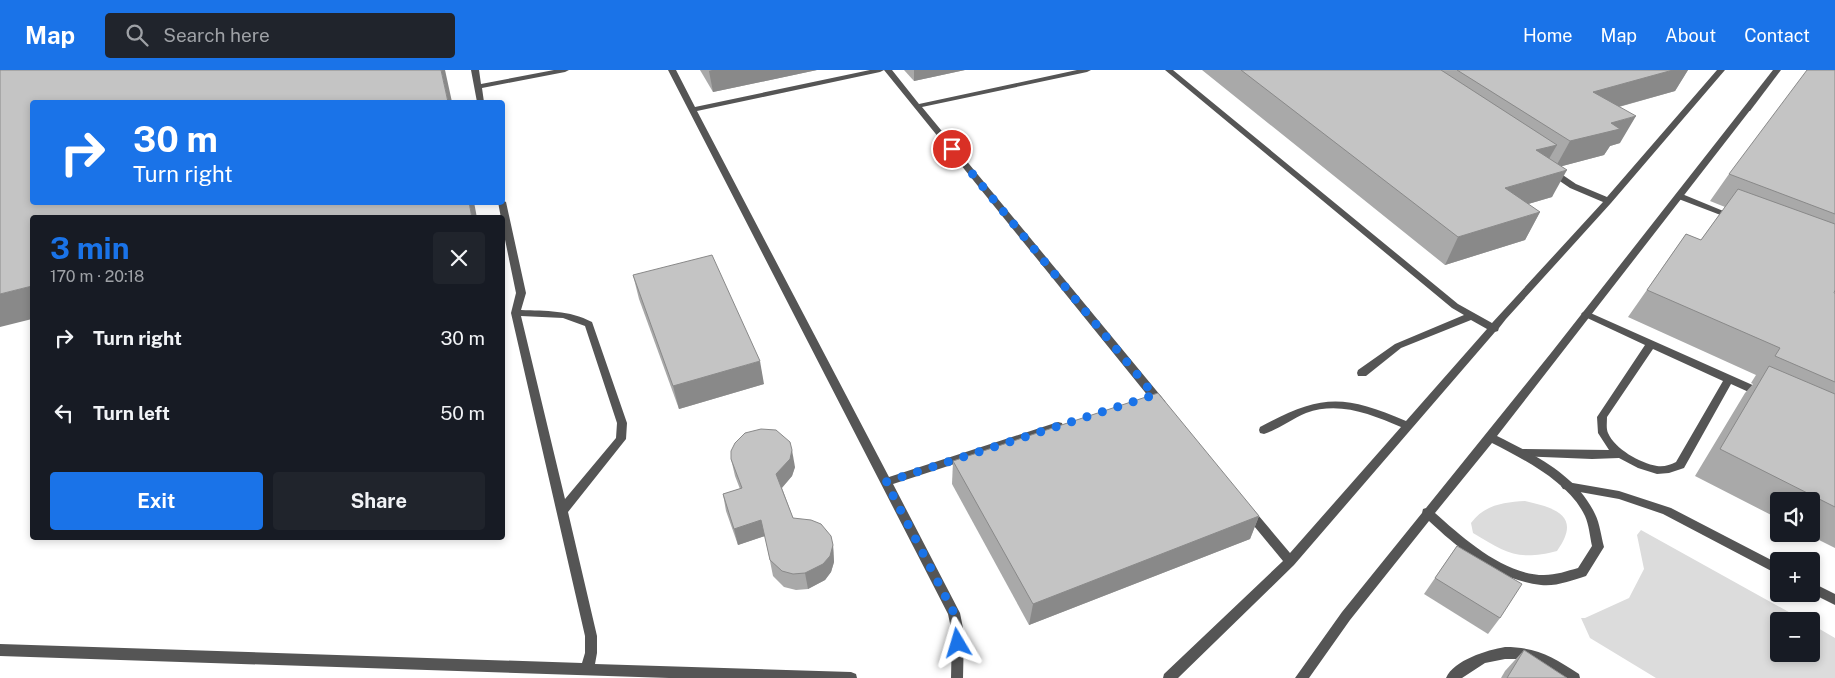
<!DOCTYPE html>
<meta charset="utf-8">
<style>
:root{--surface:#171b24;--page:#20242c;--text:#f1f3f6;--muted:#9ea1a6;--accent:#1a73e8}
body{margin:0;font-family:"Public Sans",sans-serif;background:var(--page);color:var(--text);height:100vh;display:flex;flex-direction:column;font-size:19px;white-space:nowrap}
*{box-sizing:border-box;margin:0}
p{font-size:16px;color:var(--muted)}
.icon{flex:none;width:28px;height:28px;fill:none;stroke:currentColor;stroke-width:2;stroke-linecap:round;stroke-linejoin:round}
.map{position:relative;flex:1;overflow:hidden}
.side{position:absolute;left:30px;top:145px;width:475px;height:325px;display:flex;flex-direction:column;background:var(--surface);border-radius:5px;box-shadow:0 2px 8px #0003}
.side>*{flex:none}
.banner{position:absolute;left:30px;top:30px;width:475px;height:105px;border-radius:5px;box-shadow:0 2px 8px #0003;background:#1a73e8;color:#fff;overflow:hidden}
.controls{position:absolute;left:1770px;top:422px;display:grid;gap:10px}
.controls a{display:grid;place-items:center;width:50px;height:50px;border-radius:5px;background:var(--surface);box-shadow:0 2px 8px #0003;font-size:25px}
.pin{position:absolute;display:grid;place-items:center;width:42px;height:42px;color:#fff;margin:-21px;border:2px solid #fff;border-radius:50%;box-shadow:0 1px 5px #0007}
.me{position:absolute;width:55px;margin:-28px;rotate:353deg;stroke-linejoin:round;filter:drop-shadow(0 0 4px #0008)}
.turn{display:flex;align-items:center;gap:18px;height:105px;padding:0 20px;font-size:22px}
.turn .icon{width:65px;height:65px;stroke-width:2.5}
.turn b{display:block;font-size:35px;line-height:42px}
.round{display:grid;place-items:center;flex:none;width:52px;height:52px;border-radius:5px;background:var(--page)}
.summary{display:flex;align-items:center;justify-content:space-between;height:85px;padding:0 20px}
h1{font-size:30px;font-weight:700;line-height:38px;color:var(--accent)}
.primary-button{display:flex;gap:10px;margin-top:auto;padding:10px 20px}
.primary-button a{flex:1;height:58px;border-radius:5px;background:var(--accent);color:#fff;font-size:20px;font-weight:700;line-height:58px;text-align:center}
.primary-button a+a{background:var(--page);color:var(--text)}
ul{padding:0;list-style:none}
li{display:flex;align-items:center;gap:15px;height:75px;padding:0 20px}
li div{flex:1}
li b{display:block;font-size:19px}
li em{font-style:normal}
header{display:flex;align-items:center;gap:30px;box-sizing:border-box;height:70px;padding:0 25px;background:var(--accent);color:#fff}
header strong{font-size:24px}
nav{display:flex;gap:28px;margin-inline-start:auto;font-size:18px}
.search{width:350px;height:45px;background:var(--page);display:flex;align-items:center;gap:12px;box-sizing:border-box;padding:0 18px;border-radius:5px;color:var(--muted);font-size:19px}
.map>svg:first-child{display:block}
.green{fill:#dcdcdc}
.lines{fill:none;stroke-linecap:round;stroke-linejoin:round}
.service{fill:#555;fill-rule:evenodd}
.minor{fill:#555;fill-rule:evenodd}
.wall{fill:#a9a9a9}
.shaded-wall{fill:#898989}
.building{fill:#c4c4c4;stroke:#898989}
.route{stroke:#1a73e8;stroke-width:9;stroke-dasharray:0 16.2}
</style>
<header>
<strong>Map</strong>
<div class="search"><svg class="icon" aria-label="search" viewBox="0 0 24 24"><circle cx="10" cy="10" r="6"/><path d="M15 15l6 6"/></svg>Search here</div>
<nav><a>Home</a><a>Map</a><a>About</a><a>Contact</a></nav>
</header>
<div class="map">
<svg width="1835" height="608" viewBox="0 0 1835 608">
<rect width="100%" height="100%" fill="#fff"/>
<g class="green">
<path d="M1525,431C1556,438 1582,446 1557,481C1518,491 1506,483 1473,463L1471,453C1484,435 1504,432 1525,431Z"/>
<polygon points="1641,460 1805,551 1779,551 1779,584 1811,584 1811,554 1835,568 1835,608 1656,608 1590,568 1581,548 1585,548 1629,528 1644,499 1637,465"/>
</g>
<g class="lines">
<g class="service">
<polygon points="471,0 479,0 481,14 554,0 569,0 565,2 482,18 484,32 477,32"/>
<polygon points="668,0 676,0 695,37 870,0 884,0 880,2 697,41 889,407 1058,352 1062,353 1063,356 1062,359 893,414 960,543 964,563 963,608 951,608 952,563 948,544"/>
<polygon points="884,0 892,0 919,34 1077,0 1091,0 1087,2 922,37 1165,331 1166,334 1165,337 1157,337"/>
<path d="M1165,0H1173L1458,234L1492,253L1603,132L1570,118L1548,103V99H1554L1576,114L1607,127L1717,0H1725L1611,133L1506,249L1499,258L1498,261L1495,262L1294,495L1178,608H1163L1164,604L1283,491L1245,445L1243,442L1245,439L1249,437L1253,439L1290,483L1401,357C1370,344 1339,331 1306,343C1292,349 1279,359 1264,364L1260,363L1259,360L1260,357C1321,324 1343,324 1406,351L1487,259L1471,250L1401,278L1366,306H1358L1357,303L1358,300L1395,274L1464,245L1452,238Z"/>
<polygon points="1773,0 1781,0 1750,41 1744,41 1744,37"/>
<polygon points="1676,124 1682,124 1738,147 1737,149 1731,149 1676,128"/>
<path d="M502,130L506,132L526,223L521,240C546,241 569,240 592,252L627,353L626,369L568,442L597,566V583L595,594L851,602L856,604L857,608H669L0,586V574L582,593L585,583V566L511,243L516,223L502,155V148H501L498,132H502ZM521,246L563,248L585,256L617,353L616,368L565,429Z"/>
<path d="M1586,241L1766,321L1767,324L1762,328L1731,314L1684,398L1669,403L1657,404L1638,398L1619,388L1592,389L1517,386L1516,383L1517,380L1521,379L1609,380L1598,363L1597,347L1645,275L1583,246L1581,244L1583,242ZM1653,279L1723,311L1676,392C1670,395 1664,397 1657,396C1640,393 1615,379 1608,363C1606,358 1607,353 1607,347Z"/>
<polygon points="1567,412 1619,421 1671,438 1779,494 1779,505 1663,444 1619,429 1563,419 1561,416 1563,413"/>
<polygon points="1811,512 1835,524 1835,535 1811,523"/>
<path d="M1505,577C1537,577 1553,587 1579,604L1580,608H1563L1541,594L1517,589H1505L1485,593L1462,608H1446C1454,590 1487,580 1505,577Z"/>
</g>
<path class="minor" d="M1744,37H1750L1751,39L1497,366C1533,384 1577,405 1595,444C1600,454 1601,466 1604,477L1586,506C1573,510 1555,517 1541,515C1497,510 1460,480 1429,451L1350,550L1309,608H1295L1342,542L1422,443L1423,439L1426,438L1551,283ZM1492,373C1523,389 1569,412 1585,446C1589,455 1590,467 1592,476L1578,498C1567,501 1556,505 1544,505C1504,505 1463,468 1435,443Z"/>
</g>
<g class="wall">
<polygon points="700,0 817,0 713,22"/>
<polygon points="904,0 965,0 914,11"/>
<polygon points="1202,0 1688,0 1675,21 1619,37 1620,73 1610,76 1604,85 1562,96 1552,127 1528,134 1540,142 1525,170 1445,195"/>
<polygon points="1835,0 1835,220 1834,223 1835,223 1835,478 1807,464 1811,464 1811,431 1779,431 1779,449 1695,406 1745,323 1753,314 1751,313 1756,305 1628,247 1686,164 1701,170 1725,137 1710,131 1729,104"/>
<polygon points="633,205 764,314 679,339 639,229"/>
<polygon points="731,389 795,397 792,406 782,418 793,448 833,475 834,492 831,502 825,510 808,519 796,520 784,517 773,506 765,466 738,475 726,441 723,424 740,419 735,406"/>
<polygon points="953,391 1259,446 1250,469 1029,555 952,414"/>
<polygon points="1457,476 1500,548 1488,564 1424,524"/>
<polygon points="1524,580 1567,608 1501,608 1505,601"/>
</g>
<g class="shaded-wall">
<polygon points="441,0 445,0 452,32 448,32"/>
<polygon points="712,0 817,0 713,22 709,1"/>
<polygon points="914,0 965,0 914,11"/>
<polygon points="1673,0 1688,0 1675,21 1578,48 1593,22"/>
<polygon points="1636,46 1620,73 1610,76 1604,85 1555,98 1570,71 1611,53"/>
<polygon points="1557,75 1542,101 1536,80"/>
<polygon points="1567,100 1552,127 1491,145 1505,118"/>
<polygon points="469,132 474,132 477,148 472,148"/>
<polygon points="1540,142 1525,170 1445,195 1458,167"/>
<polygon points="32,216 32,249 0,257 0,224"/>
<polygon points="760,291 764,314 679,339 673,316"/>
<polygon points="792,380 795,397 792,406 779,421 776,404"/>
<polygon points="1259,446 1250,469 1029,555 1033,534"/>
<polygon points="761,450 765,466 738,475 734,459"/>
<polygon points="833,475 834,492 831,502 825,510 808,519 805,503"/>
</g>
<g class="building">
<polygon points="0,0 441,0 448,32 32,32 32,132 469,132 472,148 32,148 32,216 0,224"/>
<polygon points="1241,0 1441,0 1557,75 1536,80 1567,100 1505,118 1540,142 1458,167"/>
<polygon points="1457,0 1673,0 1593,22 1636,46 1611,53 1620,59 1570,71"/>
<polygon points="1807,0 1835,0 1835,144 1729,104"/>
<polygon points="1738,119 1835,154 1835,220 1834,223 1835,223 1835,312 1775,286 1780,278 1647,220 1686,164 1701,170"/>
<polygon points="712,185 760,291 673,316 633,205"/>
<polygon points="1769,296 1835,324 1835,437 1720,379"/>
<polygon points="1158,323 1259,446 1033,534 953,391"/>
<polygon points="761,359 776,360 790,372 792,380 790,389 776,404 793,448 811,450 821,454 831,466 833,475 830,486 823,494 805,503 793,504 782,501 770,490 761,450 734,459 723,424 742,418 731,389 731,381 735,373 745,363"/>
<polygon points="1457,476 1522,514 1500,548 1435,508"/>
<polygon points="1524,580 1567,608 1507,608"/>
</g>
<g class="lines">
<polyline class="route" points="952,79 1154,325 886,412 954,543 958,573"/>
</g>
</svg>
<div class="controls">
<a><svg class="icon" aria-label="sound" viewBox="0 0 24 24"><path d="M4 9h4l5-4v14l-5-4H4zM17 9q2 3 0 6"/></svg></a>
<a>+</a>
<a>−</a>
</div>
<div class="pin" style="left:952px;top:79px;background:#d93025"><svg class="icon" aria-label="arrive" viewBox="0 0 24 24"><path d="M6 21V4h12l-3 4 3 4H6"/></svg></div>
<svg class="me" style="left:958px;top:573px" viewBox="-20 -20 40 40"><path d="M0-17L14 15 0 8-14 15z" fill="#1a73e8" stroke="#fff" stroke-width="4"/></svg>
<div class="banner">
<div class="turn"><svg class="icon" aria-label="right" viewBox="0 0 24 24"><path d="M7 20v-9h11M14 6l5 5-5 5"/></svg><div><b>30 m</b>Turn right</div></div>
</div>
<section class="side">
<div class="summary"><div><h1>3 min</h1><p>170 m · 20:18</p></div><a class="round"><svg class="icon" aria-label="close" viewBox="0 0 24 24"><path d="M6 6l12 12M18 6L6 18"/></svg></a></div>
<ul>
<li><svg class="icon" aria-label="right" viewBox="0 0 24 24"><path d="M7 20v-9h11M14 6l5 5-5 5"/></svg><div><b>Turn right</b></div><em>30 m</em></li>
<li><svg class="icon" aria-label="left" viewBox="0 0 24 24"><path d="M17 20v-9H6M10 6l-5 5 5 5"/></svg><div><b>Turn left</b></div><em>50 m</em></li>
</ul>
<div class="primary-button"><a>Exit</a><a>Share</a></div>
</section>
</div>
